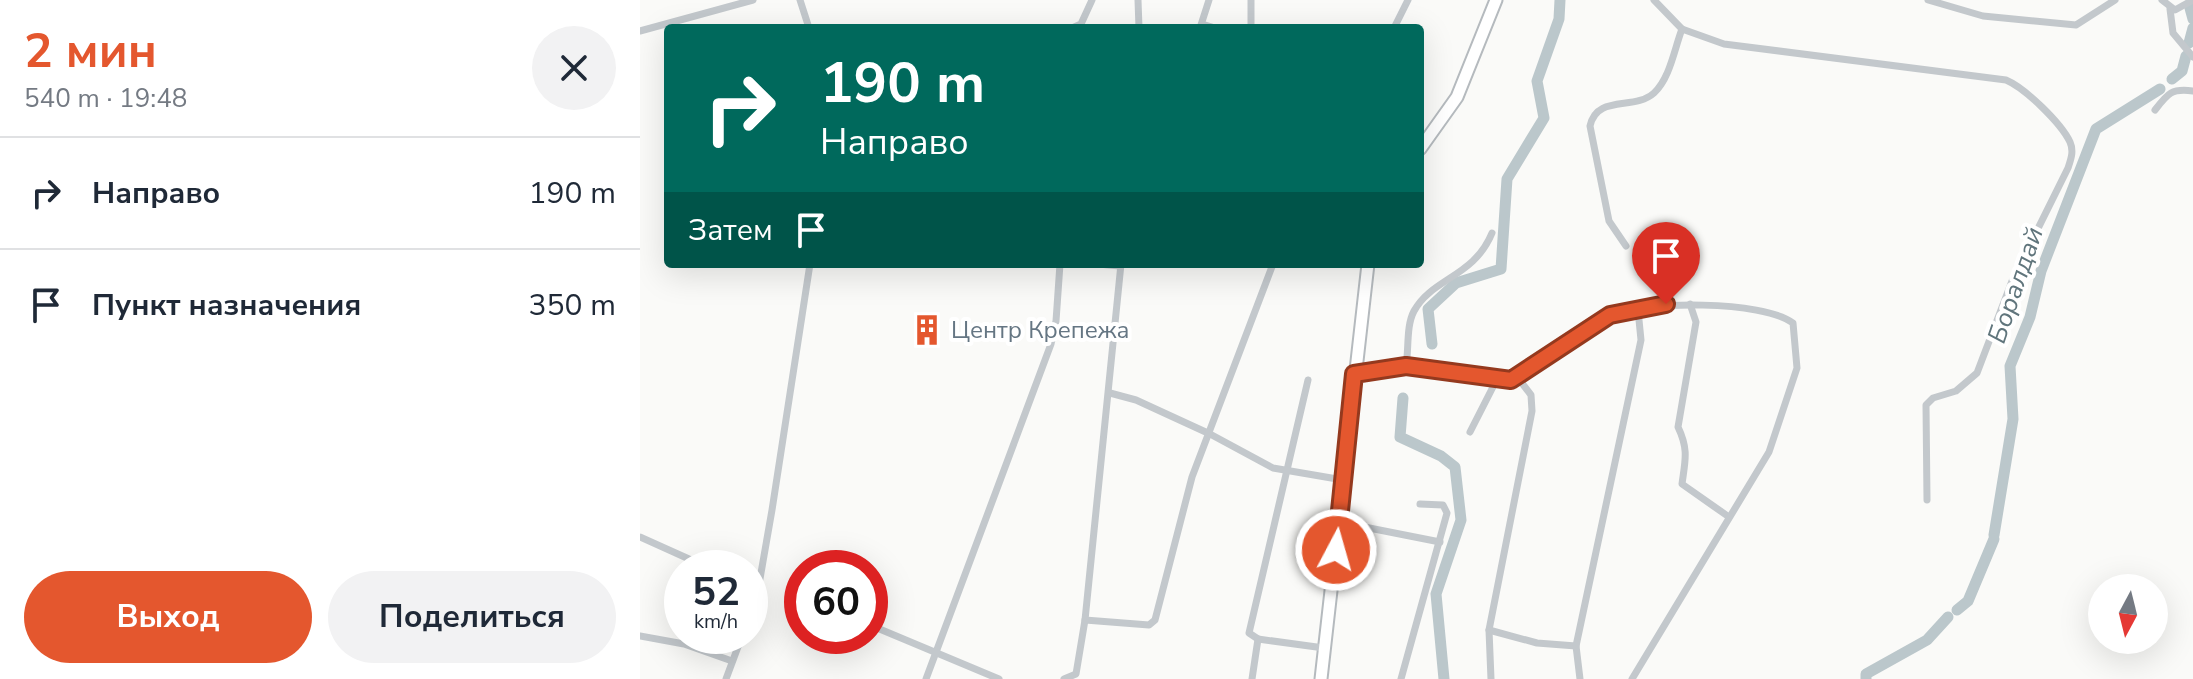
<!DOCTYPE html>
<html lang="ru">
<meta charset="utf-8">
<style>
:root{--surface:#fff;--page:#f2f2f3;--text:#1f2937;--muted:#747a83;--line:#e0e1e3;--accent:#e4572e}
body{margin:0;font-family:"Nunito Sans",sans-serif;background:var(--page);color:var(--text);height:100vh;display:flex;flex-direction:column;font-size:30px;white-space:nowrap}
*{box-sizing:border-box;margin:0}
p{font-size:26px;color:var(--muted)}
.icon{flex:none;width:44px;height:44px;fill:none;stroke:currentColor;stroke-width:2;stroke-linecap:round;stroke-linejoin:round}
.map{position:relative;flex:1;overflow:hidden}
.sheet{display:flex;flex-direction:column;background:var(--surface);width:640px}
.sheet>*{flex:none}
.guide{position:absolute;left:24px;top:24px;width:760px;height:244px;border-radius:8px;box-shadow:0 8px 32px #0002;background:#00695c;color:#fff;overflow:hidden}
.needle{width:52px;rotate:187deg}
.tools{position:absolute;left:1448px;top:574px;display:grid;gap:16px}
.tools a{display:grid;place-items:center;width:80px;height:80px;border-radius:50%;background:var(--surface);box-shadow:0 8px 32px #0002;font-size:40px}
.speed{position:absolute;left:24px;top:550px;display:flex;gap:16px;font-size:40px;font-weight:700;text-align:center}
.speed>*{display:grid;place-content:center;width:104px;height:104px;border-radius:50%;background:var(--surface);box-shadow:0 8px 32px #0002;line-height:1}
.speed small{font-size:20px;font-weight:400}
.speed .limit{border:12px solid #d22;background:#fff;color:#111}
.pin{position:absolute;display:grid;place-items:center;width:68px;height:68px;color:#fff;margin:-82px -34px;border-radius:50% 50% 50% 0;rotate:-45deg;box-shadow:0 0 8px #0007}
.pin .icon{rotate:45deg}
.me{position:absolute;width:88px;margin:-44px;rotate:6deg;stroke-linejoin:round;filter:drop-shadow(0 0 6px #0008)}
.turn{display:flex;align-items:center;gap:28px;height:168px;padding:0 24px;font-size:36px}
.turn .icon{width:104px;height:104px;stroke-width:2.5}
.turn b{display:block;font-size:56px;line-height:68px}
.then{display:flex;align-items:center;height:76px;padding:0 24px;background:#0003;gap:16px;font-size:30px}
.round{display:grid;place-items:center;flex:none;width:84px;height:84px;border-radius:42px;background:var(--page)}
.summary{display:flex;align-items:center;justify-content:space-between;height:136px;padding:0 24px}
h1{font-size:48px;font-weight:700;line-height:60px;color:var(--accent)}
.action{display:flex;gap:16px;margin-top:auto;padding:16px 24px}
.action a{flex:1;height:92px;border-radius:48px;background:var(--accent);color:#fff;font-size:32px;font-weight:700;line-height:92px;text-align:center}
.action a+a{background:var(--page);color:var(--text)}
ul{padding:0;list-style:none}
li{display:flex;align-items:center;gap:24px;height:112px;padding:0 24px;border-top:2px solid var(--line)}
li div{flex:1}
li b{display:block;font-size:30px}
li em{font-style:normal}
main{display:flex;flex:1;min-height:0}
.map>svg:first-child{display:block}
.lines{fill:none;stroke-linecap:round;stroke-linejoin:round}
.river{stroke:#bbc7cb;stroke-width:11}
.primary-casing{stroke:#b5babe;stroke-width:15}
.minor{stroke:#c3c8cc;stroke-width:7}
.primary{stroke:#fff;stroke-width:11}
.route-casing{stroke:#94391e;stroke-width:20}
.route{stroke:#e4572e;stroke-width:14}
.labels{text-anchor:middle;stroke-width:8;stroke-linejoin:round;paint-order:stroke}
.poi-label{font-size:24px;fill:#657683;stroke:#fff;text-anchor:start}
.water-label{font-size:26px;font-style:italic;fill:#60757c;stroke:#fff}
</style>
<main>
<section class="sheet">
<div class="summary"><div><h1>2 мин</h1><p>540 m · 19:48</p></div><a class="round"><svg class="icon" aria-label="close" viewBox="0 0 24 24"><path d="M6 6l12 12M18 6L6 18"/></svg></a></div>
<ul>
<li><svg class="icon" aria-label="right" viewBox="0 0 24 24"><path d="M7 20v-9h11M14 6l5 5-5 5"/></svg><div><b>Направо</b></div><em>190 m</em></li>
<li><svg class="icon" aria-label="arrive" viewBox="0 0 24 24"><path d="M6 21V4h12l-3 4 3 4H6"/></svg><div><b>Пункт назначения</b></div><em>350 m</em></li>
</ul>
<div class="action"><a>Выход</a><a>Поделиться</a></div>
</section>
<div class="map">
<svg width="1553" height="679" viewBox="0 0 1553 679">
<rect width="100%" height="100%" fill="#fafaf8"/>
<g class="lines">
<g class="river">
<polyline points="1550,8 1553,19"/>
<polyline points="1549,43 1553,28"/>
<polyline points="1532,79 1542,71 1546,56"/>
<polyline points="792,344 788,309 816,283 861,269 867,179 904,118 897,81 919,19 920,0"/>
<polyline points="763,398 760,437 801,456 815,467 821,520 796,594 804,679"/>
<polyline points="1354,535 1373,419 1370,366 1390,317 1401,271 1456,129 1520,89"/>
<polyline points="1317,610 1328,601 1354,539"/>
<polyline points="1226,679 1226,674 1287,640 1308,617"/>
</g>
<defs>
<g id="primary">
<polyline points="780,149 817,97 856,0"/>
<polyline points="681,679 728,264"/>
</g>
</defs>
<use href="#primary" class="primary-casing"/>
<g class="minor">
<polyline points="160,0 169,28"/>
<polyline points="498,0 499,28"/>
<polyline points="611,0 611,28"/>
<path d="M1014,0L1042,29L1084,44L1366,80C1385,88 1421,123 1430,142C1434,151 1431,159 1428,168L1372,281L1337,373L1316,391L1293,398L1286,405L1287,500"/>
<polyline points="1288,0 1343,16 1436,25 1475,0"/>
<polyline points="1522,0 1535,10 1553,0"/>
<polyline points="1530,9 1533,33 1553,57"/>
<polyline points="562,24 575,28"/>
<polyline points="432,28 441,24 452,0"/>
<polyline points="560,28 569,0"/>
<polyline points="754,28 768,0"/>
<polyline points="0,31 113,0"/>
<path d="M1515,110C1528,93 1532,88 1553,91"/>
<path d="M986,246L969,221L950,126C957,94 994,111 1014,93C1030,78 1034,50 1042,29"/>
<polyline points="458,264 480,266"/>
<path d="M1050,304L1056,322L1038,427C1049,450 1045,461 1042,484L1089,517"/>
<path d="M766,366C769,349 766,326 774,311C792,278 834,277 852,233"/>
<path d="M714,374L766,366L871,380C907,369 934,329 970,315C1005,301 1122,300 1153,323L1157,368L1129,452L992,679"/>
<polyline points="668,380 609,633 618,639 684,648"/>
<polyline points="470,393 496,400 570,434 633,468 703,480"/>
<polyline points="830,432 857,379"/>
<polyline points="699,522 800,542"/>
<polyline points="0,537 69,568"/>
<polyline points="110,613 118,590 132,510 170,264"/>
<polyline points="445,620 509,625 515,620 552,477 633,264"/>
<polyline points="230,625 359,679"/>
<polyline points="849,630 897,643 936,646"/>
<polyline points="0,636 44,644 92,661"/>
<polyline points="86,679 102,636"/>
<polyline points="286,679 411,344 416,321 420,264"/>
<polyline points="424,679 436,674 445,620 481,264"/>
<polyline points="612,679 618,639"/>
<polyline points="761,679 807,513 803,505 780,504"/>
<polyline points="851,679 849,630 892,411 891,395 878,378"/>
<polyline points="940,679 936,646 1001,340 998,310"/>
</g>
<use href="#primary" class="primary"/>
</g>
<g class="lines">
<defs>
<polyline id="route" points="696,550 714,374 766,366 871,380 970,315 1026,304"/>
</defs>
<use href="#route" class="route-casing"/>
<use href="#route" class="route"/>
</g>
<defs>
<symbol id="building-bare" viewBox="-9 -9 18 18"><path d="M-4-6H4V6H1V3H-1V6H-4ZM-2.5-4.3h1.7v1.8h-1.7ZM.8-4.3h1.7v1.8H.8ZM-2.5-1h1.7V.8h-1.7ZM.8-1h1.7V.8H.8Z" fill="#e4572e" stroke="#fff" stroke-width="2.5" paint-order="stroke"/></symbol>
</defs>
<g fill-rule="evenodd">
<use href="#building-bare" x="265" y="308" width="44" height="44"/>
</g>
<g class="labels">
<g class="poi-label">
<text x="311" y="338">Центр Крепежа</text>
</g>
<g class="water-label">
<text transform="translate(1375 285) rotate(-71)" y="9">Боралдай</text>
</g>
</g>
</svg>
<div class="tools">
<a><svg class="needle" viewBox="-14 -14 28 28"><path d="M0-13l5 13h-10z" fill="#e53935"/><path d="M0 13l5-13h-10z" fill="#747a83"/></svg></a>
</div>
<div class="speed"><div>52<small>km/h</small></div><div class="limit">60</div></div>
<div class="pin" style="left:1026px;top:304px;background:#d93025"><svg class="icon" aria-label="arrive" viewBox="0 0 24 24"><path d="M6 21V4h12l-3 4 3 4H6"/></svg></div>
<svg class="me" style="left:696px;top:550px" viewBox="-20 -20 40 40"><circle r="17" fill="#e4572e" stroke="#fff" stroke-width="3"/><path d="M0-11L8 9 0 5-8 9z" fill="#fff"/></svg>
<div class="guide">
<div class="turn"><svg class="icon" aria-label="right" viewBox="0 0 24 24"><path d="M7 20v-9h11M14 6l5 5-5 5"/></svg><div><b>190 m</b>Направо</div></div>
<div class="then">Затем<svg class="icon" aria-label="arrive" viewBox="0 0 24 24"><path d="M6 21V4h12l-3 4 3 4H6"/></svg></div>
</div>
</div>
</main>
